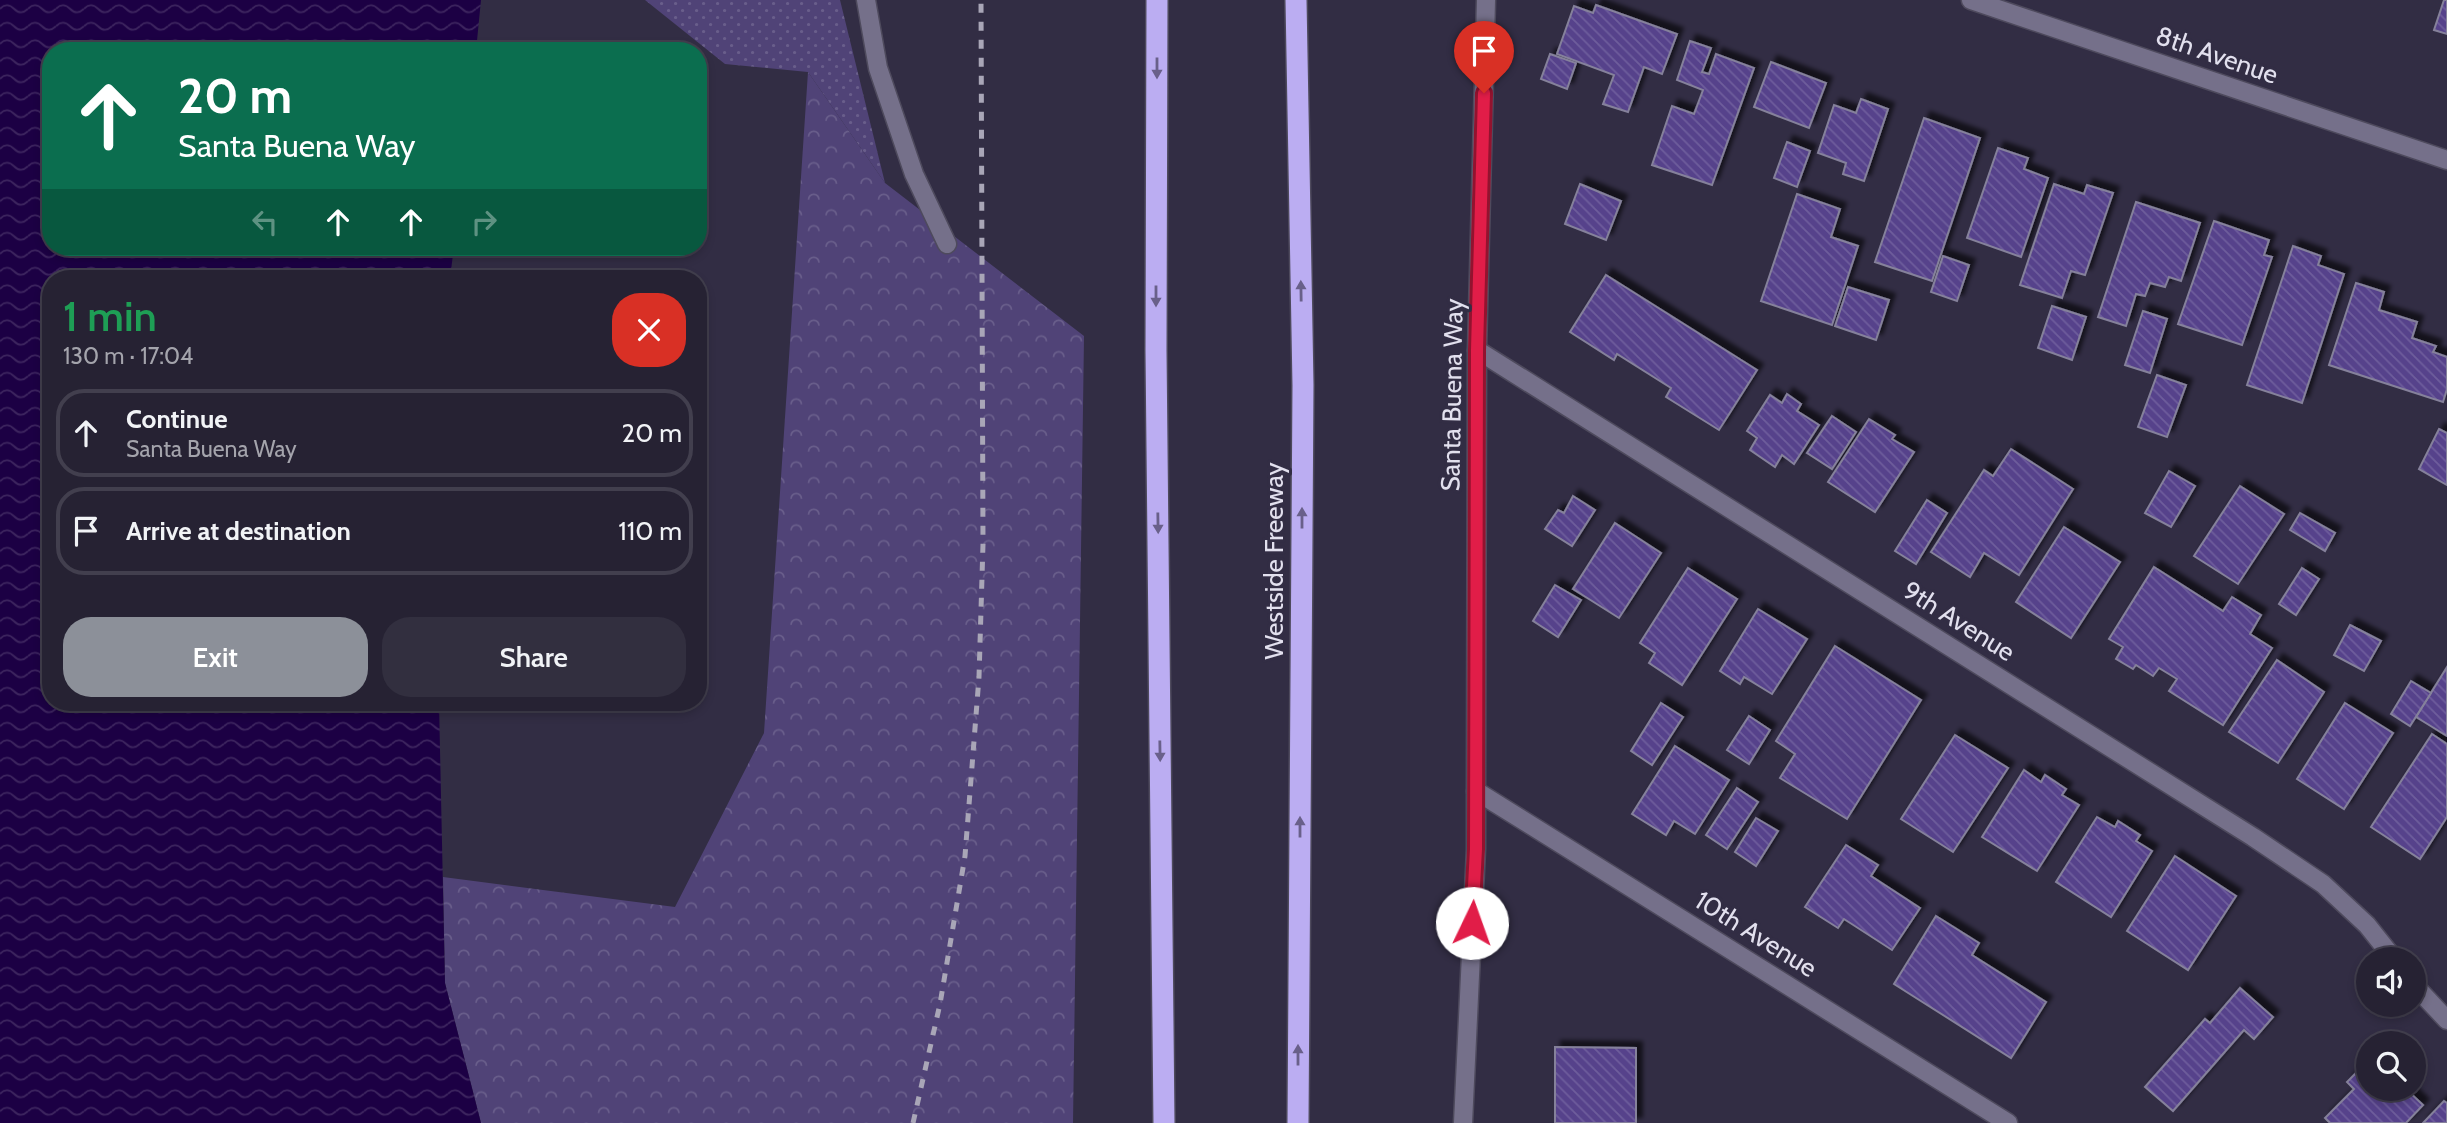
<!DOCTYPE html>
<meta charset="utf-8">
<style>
:root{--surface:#262233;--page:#322f3f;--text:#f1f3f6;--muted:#a4a4ac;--line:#423f4e;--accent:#8c9099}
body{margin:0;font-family:Cabin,sans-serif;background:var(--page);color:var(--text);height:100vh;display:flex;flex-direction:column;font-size:26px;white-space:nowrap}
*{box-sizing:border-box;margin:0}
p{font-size:23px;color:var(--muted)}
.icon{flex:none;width:38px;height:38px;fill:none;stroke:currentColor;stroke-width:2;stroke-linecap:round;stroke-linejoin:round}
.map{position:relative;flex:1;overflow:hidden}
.side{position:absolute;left:42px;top:270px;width:665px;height:441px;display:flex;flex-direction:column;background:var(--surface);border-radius:28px;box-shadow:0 4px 10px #0003,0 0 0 2px var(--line)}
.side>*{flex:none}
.hud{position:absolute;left:42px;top:42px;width:665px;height:214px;border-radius:28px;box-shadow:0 4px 10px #0003,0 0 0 2px var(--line);background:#0b6e4f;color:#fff;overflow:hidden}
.tools{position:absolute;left:2356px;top:947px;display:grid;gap:14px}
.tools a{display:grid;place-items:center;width:70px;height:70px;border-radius:50%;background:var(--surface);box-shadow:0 4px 10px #0003,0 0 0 2px var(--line);font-size:35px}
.pin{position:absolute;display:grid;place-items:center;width:60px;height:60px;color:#fff;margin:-72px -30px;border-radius:50% 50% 50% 0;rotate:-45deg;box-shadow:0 0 7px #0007}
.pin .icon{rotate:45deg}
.me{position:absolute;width:77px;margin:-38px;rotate:3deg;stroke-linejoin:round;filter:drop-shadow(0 0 5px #0008)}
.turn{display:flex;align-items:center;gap:24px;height:147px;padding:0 21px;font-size:32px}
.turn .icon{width:91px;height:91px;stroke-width:2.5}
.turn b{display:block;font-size:49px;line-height:60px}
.lanes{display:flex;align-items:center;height:66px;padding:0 21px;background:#0003;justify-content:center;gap:35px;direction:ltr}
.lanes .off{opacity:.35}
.round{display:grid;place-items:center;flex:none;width:74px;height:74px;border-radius:28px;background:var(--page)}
.overview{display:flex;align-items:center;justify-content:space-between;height:119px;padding:0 21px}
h1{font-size:42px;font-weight:600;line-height:52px;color:#1e9e55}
.cta{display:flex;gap:14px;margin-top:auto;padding:14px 21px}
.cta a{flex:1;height:80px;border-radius:28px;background:var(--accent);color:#fff;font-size:28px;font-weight:600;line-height:80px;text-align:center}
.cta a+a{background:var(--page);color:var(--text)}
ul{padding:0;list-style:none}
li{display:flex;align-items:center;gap:21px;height:88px;margin:0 14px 10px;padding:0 7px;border:4px solid var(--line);border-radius:28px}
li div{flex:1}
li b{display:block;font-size:26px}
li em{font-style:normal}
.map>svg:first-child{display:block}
.grass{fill:url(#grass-dots)}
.forest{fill:url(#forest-crowns)}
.water{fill:url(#water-waves)}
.building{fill:url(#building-back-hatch);stroke:#85819b;stroke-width:2;filter:url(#shadow)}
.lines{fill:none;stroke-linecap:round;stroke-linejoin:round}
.service-casing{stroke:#4e4a5d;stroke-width:21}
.minor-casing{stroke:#4e4a5d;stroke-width:21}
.motorway-casing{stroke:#4e4a5d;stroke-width:24}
.service{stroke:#75708a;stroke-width:18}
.minor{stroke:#75708a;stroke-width:18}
.motorway{stroke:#bbadf2;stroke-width:21}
.rail{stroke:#a9a6b7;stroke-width:5;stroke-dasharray:9 9;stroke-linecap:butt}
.oneway{fill:#69608a}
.route-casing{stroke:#92132f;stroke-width:18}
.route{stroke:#e11d48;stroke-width:12}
.labels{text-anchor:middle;stroke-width:6;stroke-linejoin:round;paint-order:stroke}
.street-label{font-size:26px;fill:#e2e0ee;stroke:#322d44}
</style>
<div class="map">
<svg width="2447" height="1123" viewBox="0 0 2447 1123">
<defs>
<pattern id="grass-dots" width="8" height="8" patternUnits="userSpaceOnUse" patternTransform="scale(1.75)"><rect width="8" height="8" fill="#504377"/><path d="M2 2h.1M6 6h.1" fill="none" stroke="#695e8b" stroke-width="1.8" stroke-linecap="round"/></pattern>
<pattern id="forest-crowns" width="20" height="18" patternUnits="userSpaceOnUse" patternTransform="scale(1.75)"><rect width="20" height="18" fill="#504377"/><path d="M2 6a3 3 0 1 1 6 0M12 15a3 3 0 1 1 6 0" fill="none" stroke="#695e8b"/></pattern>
<pattern id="water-waves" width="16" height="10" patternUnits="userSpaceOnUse" patternTransform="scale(1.75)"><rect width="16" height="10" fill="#1c0044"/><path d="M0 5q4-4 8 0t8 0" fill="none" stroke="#3d255f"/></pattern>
<pattern id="building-back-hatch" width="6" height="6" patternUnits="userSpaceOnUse" patternTransform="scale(1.75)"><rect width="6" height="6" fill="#56428b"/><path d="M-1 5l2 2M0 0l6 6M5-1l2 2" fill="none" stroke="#6e5d9c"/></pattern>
<filter id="shadow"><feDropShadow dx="6" dy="-6" stdDeviation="2" flood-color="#0009"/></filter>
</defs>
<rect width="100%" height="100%" fill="#322d44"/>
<polygon class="grass" points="645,0 840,0 885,183 808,72 725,64"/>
<polygon class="forest" points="808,72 885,183 1084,336 1073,1123 481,1123 445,983 443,877 675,907 764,733"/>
<polygon class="water" points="0,0 481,0 476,51 51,51 51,247 454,247 450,278 51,278 51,702 439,702 445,983 481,1123 0,1123"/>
<g class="building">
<polygon points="2444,0 2447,0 2447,34 2434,30"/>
<polygon points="1596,5 1677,34 1662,74 1644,67 1628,112 1603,104 1614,75 1557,54 1574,6 1593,13"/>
<polygon points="1690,41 1711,48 1702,72 1709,74 1716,54 1754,68 1712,185 1652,165 1672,106 1694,114 1703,90 1677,80"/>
<polygon points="1550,54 1576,63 1567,89 1541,79"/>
<polygon points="1771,62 1826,83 1809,128 1754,107"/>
<polygon points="1861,99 1888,109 1864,181 1843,174 1846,163 1818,153 1834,105 1856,113"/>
<polygon points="1924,118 1980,138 1932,281 1875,262"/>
<polygon points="1787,142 1810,151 1797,187 1774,178"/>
<polygon points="1998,148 2028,158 2024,169 2048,178 2021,257 1967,238"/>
<polygon points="1580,184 1621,201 1606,240 1565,224"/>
<polygon points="2054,184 2084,194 2087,185 2113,193 2085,275 2071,271 2062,298 2020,285"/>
<polygon points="1797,194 1840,209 1831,237 1858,246 1832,325 1761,301"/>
<polygon points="2136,202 2200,223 2181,281 2169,277 2165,287 2150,283 2145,296 2136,294 2126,326 2098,317"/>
<polygon points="2214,221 2269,240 2264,255 2272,257 2242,345 2178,324"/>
<polygon points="2293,246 2321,256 2318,265 2344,274 2302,403 2247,385"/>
<polygon points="1943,256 1969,265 1957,301 1931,292"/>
<polygon points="1606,275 1757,370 1719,430 1666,397 1671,388 1617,354 1614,360 1570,332"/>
<polygon points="2356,283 2384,292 2379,310 2417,322 2412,338 2436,346 2433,352 2447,357 2447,389 2443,402 2329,365"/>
<polygon points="1848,287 1889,300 1876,340 1835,326"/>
<polygon points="2052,306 2086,317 2072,360 2038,348"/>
<polygon points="2143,311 2167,319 2150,373 2125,365"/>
<polygon points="2157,375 2186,385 2167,437 2138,427"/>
<polygon points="1787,394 1801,404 1797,411 1819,425 1794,464 1782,455 1775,467 1750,450 1757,438 1747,431 1770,395 1782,403"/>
<polygon points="1832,416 1856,432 1832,469 1807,453"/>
<polygon points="1869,419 1895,435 1892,439 1914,452 1875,512 1828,482"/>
<polygon points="2439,429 2447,433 2447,485 2419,469"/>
<polygon points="2011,449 2073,489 2019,575 1984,553 1970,577 1931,552 1984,470 1993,476"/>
<polygon points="2169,471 2195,486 2171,527 2145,513"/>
<polygon points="2240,486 2284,514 2238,584 2194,556"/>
<polygon points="1573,496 1595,510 1572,546 1545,529 1558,510 1564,513"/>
<polygon points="1927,500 1947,513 1916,564 1895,551"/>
<polygon points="2300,513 2335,533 2325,551 2290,530"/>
<polygon points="1615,523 1661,553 1619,618 1573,589"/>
<polygon points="2064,527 2120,562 2071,638 2016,602"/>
<polygon points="2154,567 2223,611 2232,597 2261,615 2250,634 2272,648 2223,725 2169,691 2177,679 2159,668 2153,676 2136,665 2133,669 2116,659 2123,647 2109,639"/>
<polygon points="1688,568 1737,599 1682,685 1649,663 1655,653 1640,643"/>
<polygon points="2302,568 2319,579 2296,615 2279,604"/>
<polygon points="1555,585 1581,600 1558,637 1533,621"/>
<polygon points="1758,609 1807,639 1772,694 1744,677 1740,684 1720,671"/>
<polygon points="2350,625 2381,641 2364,671 2334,655"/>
<polygon points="1835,646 1921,700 1847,819 1780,778 1795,754 1776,741"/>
<polygon points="2277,660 2324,692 2278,763 2229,732"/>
<polygon points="2447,667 2447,736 2416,717"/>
<polygon points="2411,681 2431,693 2410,726 2391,714"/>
<polygon points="1661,703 1683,717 1652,765 1631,751"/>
<polygon points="2345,703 2393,733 2344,809 2297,779"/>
<polygon points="1749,716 1770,730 1749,764 1727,750"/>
<polygon points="2432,734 2447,744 2447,817 2420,859 2371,827"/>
<polygon points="1955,735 2008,768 1953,852 1901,819"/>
<polygon points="1675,746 1729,780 1695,834 1674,821 1666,835 1632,814"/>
<polygon points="2024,770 2041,782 2045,775 2066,789 2062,795 2079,805 2037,871 1982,837"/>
<polygon points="1737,788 1758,802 1727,849 1706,835"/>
<polygon points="2097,817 2115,827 2118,821 2140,835 2136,841 2152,851 2111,917 2056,882"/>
<polygon points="1756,818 1778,831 1756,866 1735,852"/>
<polygon points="1846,845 1878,865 1871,876 1920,908 1892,950 1844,919 1838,928 1805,907"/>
<polygon points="2175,856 2236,896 2188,970 2127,931"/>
<polygon points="1936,916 1979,943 1972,955 2046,1002 2011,1058 1894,984"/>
<polygon points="2240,988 2273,1017 2254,1039 2244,1030 2173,1111 2145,1087 2205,1019 2210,1023"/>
<polygon points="1555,1047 1636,1048 1636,1123 1555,1123"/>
<polygon points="2368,1061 2368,1088 2405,1088 2423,1105 2406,1123 2330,1123 2325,1118 2354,1089 2347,1082"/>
<polygon points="2444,1101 2447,1103 2447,1123 2423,1123"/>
</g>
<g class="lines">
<defs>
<g id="service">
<polyline points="866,0 878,68 914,174 947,244"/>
<polyline points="1463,1123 1476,849 1476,791"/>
</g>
<g id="minor">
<polyline points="1486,0 1477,350 1476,791 2008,1123"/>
<polyline points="1971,0 2447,160"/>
<polyline points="1477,350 2253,837 2323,884 2367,925 2394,959"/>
<polyline points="2413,984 2447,1020"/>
</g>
<g id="motorway">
<polyline points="1157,0 1156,351 1164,1123"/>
<polyline points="1296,0 1303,385 1298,1123"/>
</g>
</defs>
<use href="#service" class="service-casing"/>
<use href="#minor" class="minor-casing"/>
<use href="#motorway" class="motorway-casing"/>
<use href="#service" class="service"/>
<use href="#minor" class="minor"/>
<use href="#motorway" class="motorway"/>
<polyline class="rail" points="913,1123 940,1004 965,856 979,677 983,544 981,0"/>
</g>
<defs><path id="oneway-solid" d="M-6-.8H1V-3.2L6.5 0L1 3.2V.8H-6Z" transform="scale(1.75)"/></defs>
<g class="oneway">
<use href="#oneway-solid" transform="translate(1157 68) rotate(90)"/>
<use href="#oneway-solid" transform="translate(1301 291) rotate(-91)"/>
<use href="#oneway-solid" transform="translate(1156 296) rotate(90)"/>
<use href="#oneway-solid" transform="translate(1302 518) rotate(-90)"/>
<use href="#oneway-solid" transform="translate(1158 523) rotate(89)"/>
<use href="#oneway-solid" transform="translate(1160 751) rotate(89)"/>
<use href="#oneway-solid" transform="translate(1300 827) rotate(-90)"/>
<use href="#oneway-solid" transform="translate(1298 1055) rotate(-90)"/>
</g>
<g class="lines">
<defs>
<polyline id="route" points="1472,923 1476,849 1477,350 1484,93"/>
</defs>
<use href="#route" class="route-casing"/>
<use href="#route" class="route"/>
</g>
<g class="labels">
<g class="street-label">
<text transform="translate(2217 55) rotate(19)" y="9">8th Avenue</text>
<text transform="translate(1452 395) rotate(-89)" y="9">Santa Buena Way</text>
<text transform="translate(1274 561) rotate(-90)" y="9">Westside Freeway</text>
<text transform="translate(1959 621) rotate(32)" y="9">9th Avenue</text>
<text transform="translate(1756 934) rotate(32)" y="9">10th Avenue</text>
</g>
</g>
</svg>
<div class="tools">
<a><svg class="icon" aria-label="sound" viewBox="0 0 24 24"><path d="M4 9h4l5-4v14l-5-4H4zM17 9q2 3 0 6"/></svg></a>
<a><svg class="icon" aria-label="search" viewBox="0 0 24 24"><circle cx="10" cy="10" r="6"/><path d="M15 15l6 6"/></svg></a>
</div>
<div class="pin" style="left:1484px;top:93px;background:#d93025"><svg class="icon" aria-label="arrive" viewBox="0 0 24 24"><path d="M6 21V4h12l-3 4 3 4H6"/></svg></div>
<svg class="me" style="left:1472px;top:923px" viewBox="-20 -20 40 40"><circle r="19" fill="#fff"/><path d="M0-13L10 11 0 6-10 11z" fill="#e11d48"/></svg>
<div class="hud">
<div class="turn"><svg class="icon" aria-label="ahead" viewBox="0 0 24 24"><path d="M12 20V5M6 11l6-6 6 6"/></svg><div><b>20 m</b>Santa Buena Way</div></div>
<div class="lanes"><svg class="icon off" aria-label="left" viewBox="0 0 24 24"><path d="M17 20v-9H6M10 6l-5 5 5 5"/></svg><svg class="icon" aria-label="ahead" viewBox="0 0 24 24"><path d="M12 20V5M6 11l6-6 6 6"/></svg><svg class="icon" aria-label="ahead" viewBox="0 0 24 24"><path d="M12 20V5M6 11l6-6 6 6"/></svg><svg class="icon off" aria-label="right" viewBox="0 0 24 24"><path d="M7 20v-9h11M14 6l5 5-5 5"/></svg></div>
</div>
<section class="side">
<div class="overview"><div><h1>1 min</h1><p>130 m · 17:04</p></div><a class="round" style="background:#d93025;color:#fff"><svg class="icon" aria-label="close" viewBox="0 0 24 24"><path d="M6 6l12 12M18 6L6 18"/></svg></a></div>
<ul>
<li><svg class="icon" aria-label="ahead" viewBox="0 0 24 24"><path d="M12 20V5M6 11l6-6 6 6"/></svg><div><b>Continue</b><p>Santa Buena Way</p></div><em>20 m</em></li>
<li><svg class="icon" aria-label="arrive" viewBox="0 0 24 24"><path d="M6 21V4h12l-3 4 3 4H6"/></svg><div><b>Arrive at destination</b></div><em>110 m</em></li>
</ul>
<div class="cta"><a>Exit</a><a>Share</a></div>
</section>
</div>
